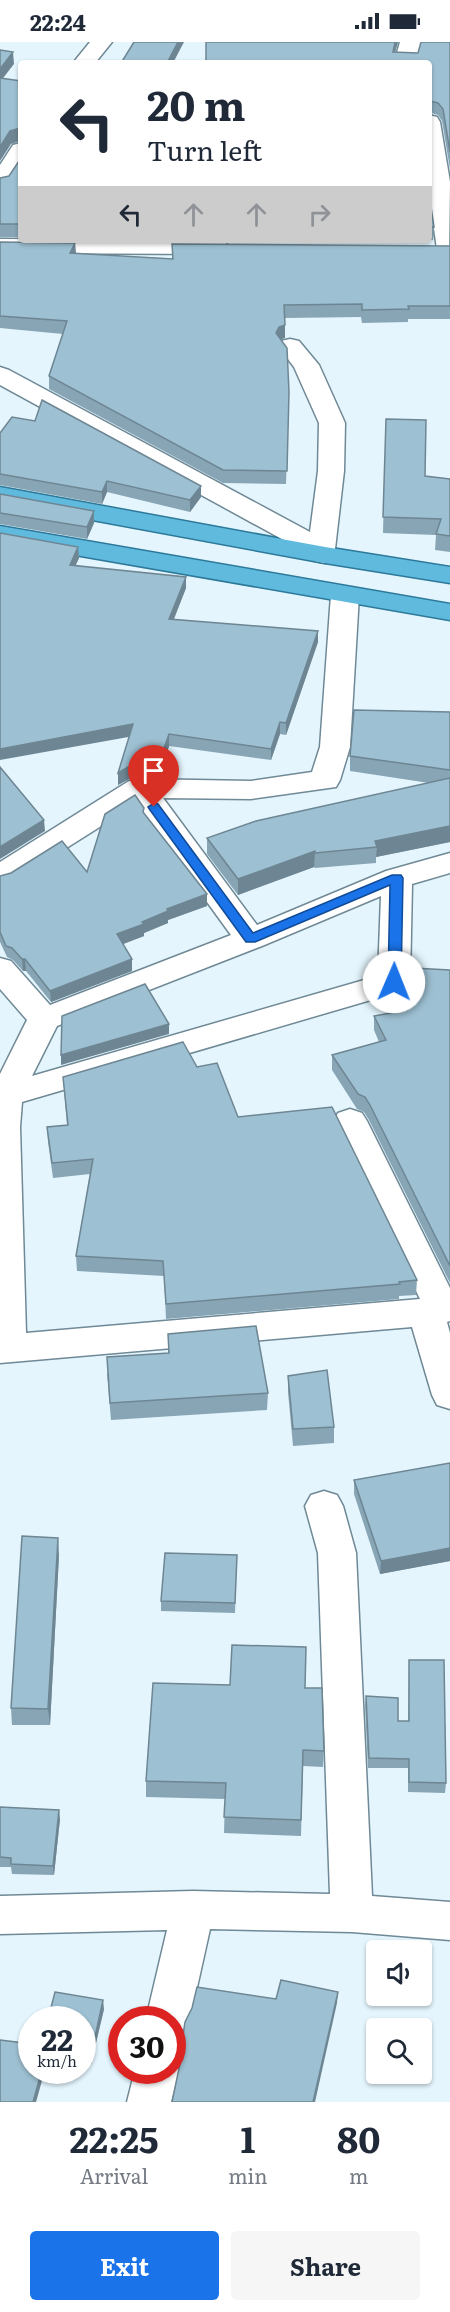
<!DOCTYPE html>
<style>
:root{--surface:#fff;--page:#f6f6f7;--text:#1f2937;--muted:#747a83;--accent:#1a73e8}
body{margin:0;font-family:Literata,serif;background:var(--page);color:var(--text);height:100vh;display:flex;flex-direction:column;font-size:22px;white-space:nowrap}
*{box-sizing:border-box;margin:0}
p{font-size:20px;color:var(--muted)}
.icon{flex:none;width:33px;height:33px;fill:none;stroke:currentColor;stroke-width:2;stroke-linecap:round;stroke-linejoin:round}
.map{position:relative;height:2060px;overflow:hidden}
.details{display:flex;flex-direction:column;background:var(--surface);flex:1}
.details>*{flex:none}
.top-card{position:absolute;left:18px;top:18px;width:414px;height:183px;border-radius:6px;box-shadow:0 2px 4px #0004;background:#fff;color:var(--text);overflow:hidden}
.tools{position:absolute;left:366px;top:1898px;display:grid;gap:12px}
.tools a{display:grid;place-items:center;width:66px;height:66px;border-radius:6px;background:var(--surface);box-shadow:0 2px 4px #0004;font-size:30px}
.speed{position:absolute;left:18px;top:1964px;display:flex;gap:12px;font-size:30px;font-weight:700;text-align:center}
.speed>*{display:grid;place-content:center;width:78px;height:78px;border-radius:50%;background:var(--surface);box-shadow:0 2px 4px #0004;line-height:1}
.speed small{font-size:15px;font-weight:400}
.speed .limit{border:9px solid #d22;background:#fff;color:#111}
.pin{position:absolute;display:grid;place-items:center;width:51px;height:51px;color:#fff;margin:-62px -26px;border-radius:50% 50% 50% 0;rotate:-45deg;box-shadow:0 0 6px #0007}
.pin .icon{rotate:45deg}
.me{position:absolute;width:66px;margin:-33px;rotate:1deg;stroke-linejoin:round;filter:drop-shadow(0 0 4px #0008)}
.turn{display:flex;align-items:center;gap:21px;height:126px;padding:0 30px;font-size:27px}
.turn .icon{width:78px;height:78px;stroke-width:2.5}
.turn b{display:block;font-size:42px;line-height:51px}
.lanes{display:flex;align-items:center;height:57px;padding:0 30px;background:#0003;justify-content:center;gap:30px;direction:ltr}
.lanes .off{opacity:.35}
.eta{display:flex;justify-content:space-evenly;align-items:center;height:102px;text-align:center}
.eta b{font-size:36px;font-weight:700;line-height:42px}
.cta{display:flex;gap:12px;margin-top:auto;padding:12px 30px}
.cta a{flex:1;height:69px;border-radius:6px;background:var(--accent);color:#fff;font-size:24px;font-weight:700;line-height:69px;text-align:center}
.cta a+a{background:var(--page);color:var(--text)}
.status{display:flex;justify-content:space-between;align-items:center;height:42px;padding:0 30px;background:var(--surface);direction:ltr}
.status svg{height:16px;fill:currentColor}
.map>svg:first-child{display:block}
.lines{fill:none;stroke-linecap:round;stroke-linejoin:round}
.minor-casing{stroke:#6f8996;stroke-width:3}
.trunk-casing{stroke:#2d7999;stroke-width:3}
.minor{fill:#fff;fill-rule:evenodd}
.trunk{fill:#60bade;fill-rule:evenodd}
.wall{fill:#87a5b5}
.shaded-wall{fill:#6e8693}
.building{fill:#9dc0d2;stroke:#6e8693;stroke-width:1.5}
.route{fill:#1a73e8;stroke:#114b97;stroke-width:1.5}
</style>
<div class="status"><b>22:24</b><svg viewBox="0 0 49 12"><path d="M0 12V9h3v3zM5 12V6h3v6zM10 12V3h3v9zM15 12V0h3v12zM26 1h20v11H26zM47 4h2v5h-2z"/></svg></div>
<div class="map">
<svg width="450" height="2060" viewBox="0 0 450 2060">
<rect width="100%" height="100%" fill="#e4f5fd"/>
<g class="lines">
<defs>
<g id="minor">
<polygon points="90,0 112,0 95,21 73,21"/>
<polygon points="400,0 422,0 416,21 394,21"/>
<polygon points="429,73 437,75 440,80 450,140 449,214 441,212 437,207 429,153"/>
<polygon points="21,101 21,125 8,145 0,147 0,123 13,103"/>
<polygon points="0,197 217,198 225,200 229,205 225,210 217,212 0,211"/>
<polygon points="290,297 299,299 319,323 345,381 344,429 335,507 339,513 335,519 325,521 315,519 311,513 0,343 0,325 9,328 310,490 318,429 319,381 294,325 278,304 281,299"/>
<path d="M345,545L355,547L359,553L350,705L340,738L336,745L251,757L163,756L257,883L386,829L450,811V831L412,842L410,940L405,948L22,1060L20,1085L26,1291L420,1257L333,1079L338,1071L350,1067L362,1071L367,1079L450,1246V1279L447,1280L450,1291V1367L437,1363L432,1353L412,1285L0,1321V1032L27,978L0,947V916L11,919L50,963L231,893L136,762L11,841L0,844V820L129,739L140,737L251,739L312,730L320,705L331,553L335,547ZM381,854L378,934L32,1034L57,984L262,904Z"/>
<polygon points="324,1449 337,1453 343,1464 356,1511 372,1854 450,1860 450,1898 352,1890 210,1887 190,1977 183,1991 172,1995 172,1977 146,1977 167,1888 0,1892 0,1854 193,1849 330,1852 318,1511 305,1464 311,1453"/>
<polygon points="172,2013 179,2028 171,2060 127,2060 135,2028 172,2028"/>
</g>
<g id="trunk">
<polygon points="0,445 325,505 450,525 450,541 325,521 0,461"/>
<polygon points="0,484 450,562 450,578 0,500"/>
</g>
</defs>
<use href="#minor" class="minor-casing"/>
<use href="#trunk" class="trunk-casing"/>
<use href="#minor" class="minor"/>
<use href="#trunk" class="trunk"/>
</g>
<g class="wall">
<polygon points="206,0 398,0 395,10 418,11 450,0 450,127 442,79 438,73"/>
<polygon points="21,116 21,195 0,195 0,136 9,134"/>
<polygon points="429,151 434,185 433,198 429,198"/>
<polygon points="0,200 75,201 76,212 172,217 172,202 450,204 450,277 408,277 408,280 362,281 361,275 285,276 285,296 280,297 289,350 286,442 223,441 49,347 49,334 63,292 0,286"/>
<polygon points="386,377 425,434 450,437 450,510 435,508 436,493 383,491"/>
<polygon points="0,391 201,455 190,470 107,450 102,462 0,443"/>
<polygon points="0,452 94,469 94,481 87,497 0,482"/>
<polygon points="0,491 78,505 79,516 75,523 186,546 174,577 318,600 286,693 280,692 271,718 169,704 159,735 129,737 118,743 118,731 129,694"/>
<polygon points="450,670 450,800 376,815 376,821 315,826 314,825 238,853 207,812 207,796 429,741 350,729 350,714"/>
<polygon points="144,771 207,864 168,878 168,881 144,891 144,894 123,902 132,929 51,960 26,929 23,929 13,918 7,915 0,900 0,834 87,830"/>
<polygon points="450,928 450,1241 369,1078 364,1070 357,1067 332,1028 332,1013 379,1000 374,988 374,974 407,968"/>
<polygon points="197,1025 238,1075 417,1238 416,1253 399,1254 399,1257 166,1277 164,1234 77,1229 76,1214 90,1132 53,1136 48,1100 47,1085 67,1083 63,1035"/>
<polygon points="168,1292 268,1351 267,1368 111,1378 107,1331 168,1311"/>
<polygon points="288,1334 334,1385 334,1401 293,1404 288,1350"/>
<polygon points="450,1421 450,1519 380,1532 354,1452 354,1438"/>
<polygon points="59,1513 50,1683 12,1683 11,1666"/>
<polygon points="237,1513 235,1571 161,1569 161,1559"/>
<polygon points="409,1618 446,1741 445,1751 408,1750 408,1726 368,1726 365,1664 366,1654 398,1679 408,1679"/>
<polygon points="305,1646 324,1709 323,1725 303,1724 301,1794 224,1791 225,1757 146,1755 146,1739"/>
<polygon points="0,1765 60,1777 54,1833 12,1832 11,1825 0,1825"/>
<polygon points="104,1967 91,2022 82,2021 82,1977"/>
</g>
<g class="shaded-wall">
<polygon points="178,0 184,0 173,21 167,21"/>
<polygon points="395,0 398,0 392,21 393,10"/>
<polygon points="13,10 14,22 0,40 0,27"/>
<polygon points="20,86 20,99 11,102 0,119 0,105 10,89"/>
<polygon points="75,201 76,214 70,211"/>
<polygon points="285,283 285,296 279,298 276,291 279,285"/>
<polygon points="107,439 107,450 102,462 102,450"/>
<polygon points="201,444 201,455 190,470 190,458"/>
<polygon points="94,469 94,481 87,497 87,485"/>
<polygon points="78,505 79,516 71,534 70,523"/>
<polygon points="186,535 186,546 169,589 169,577"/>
<polygon points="318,589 318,600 286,693 286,681"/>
<polygon points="280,680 280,692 271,718 271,707"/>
<polygon points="133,682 134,694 0,718 0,707"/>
<polygon points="169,692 169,704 159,735 158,723"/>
<polygon points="128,725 129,737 118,743 118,731"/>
<polygon points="44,778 45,789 0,817 0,805"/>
<polygon points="450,784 450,800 376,815 377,805 375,799"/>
<polygon points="315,809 314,825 238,853 238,837"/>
<polygon points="207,852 207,864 168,878 168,881 144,891 144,894 118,904 117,892 167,867"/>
<polygon points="22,917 25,917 26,929 23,929"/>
<polygon points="132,917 132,929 51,960 50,949"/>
<polygon points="169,982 169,992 61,1023 61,1013"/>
<polygon points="58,1496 59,1513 50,1683 48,1667"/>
<polygon points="450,1506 450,1519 380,1532 381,1519"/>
<polygon points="59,1768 60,1777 54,1833 53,1824"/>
<polygon points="338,1950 337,1961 315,2060 313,2060"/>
<polygon points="103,1958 104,1967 91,2022 91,2013"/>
<polygon points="42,2028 45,2028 36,2060 33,2060"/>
</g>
<g class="building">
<polygon points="134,0 178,0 167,21 121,21"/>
<polygon points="206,0 395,0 393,10 418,11 421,0 450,0 450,110 443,67 438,61 430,59 429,59 429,21 206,21"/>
<polygon points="0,8 13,10 0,27"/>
<polygon points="0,36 21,39 21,87 20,86 10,89 0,105"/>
<polygon points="21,116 21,182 0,182 0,136 9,134"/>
<polygon points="429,151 434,185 429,185"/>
<polygon points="0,200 75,201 70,211 173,217 172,202 450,204 450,264 408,264 409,267 362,268 362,262 284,263 285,283 279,285 276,291 287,306 289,350 287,429 223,428 49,334 67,279 0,274"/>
<polygon points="42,358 201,444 190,458 107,439 102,450 0,432 0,391 12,375 35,379"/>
<polygon points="386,377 426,378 425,434 450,437 450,494 436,492 441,477 383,475"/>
<polygon points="0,452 94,469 87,485 0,471"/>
<polygon points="0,491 78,505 70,523 186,535 169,577 318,589 286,681 280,680 271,707 169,692 158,723 128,725 118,731 133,682 0,707"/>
<polygon points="354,668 450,670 450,728 350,714"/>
<polygon points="0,725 44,778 0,805"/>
<polygon points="450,736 450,784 375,799 377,805 315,811 315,809 238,837 207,796 256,779"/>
<polygon points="135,753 144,766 143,770 207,852 167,867 168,869 142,880 144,882 117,892 132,917 50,949 25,917 22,917 12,906 6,904 0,890 0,834 11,831 62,799 87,830 105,772"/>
<polygon points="413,926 450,928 450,1224 370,1063 365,1055 358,1052 332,1013 386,998 374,974 407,968 408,934"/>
<polygon points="145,942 169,982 61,1013 62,974"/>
<polygon points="183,1000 197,1025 217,1021 238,1075 332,1065 417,1238 399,1240 400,1242 166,1262 163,1219 76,1214 93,1117 52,1121 47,1085 68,1083 63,1035"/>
<polygon points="256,1284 268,1351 110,1361 107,1315 169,1311 168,1292"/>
<polygon points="327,1328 334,1385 293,1387 288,1334"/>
<polygon points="450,1421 450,1506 381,1519 354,1438"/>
<polygon points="22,1494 58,1496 48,1667 11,1666"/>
<polygon points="165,1511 237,1513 235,1561 161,1559"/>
<polygon points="232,1603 306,1605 305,1646 322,1646 324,1709 303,1708 301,1778 224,1775 226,1741 146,1739 153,1641 230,1643"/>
<polygon points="409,1618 444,1618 446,1741 409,1740 409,1717 369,1716 366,1654 398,1656 398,1679 409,1679"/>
<polygon points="0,1765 59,1768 53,1824 11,1822 11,1816 0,1815"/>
<polygon points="281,1938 338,1950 313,2060 172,2060 181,2017 180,2013 185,1980 192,1966 197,1945 276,1957"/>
<polygon points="55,1950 103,1958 91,2013 82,2011 82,1977 48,1977"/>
<polygon points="0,1998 32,2002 32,2028 42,2028 33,2060 0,2060"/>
</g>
<polygon class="route" points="154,761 158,762 253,891 392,833 401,833 403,836 401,940 399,943 390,943 388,940 390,843 255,900 246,900 150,768 148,765"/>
</svg>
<div class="tools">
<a><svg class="icon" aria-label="sound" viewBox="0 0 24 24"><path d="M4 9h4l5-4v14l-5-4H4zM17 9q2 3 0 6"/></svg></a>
<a><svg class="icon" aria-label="search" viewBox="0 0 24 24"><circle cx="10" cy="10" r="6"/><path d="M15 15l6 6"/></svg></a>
</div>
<div class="speed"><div>22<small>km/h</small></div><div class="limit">30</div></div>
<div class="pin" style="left:154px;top:765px;background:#d93025"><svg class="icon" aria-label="arrive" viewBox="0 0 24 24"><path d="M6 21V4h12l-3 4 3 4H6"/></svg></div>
<svg class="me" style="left:394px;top:940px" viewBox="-20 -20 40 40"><circle r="19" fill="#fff"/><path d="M0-13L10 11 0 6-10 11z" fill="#1a73e8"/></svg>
<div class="top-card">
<div class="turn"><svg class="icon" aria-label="left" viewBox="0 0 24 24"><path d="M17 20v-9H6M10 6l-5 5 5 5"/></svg><div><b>20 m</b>Turn left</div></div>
<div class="lanes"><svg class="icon" aria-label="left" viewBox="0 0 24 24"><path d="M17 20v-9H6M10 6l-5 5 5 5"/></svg><svg class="icon off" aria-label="ahead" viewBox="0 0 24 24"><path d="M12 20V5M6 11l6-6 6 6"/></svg><svg class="icon off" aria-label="ahead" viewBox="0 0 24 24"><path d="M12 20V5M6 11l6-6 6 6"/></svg><svg class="icon off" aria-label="right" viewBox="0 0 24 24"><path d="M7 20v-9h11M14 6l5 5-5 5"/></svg></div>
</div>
</div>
<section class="details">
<div class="eta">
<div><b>22:25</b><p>Arrival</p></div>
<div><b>1</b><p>min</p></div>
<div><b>80</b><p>m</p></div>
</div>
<div class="cta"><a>Exit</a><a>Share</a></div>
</section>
